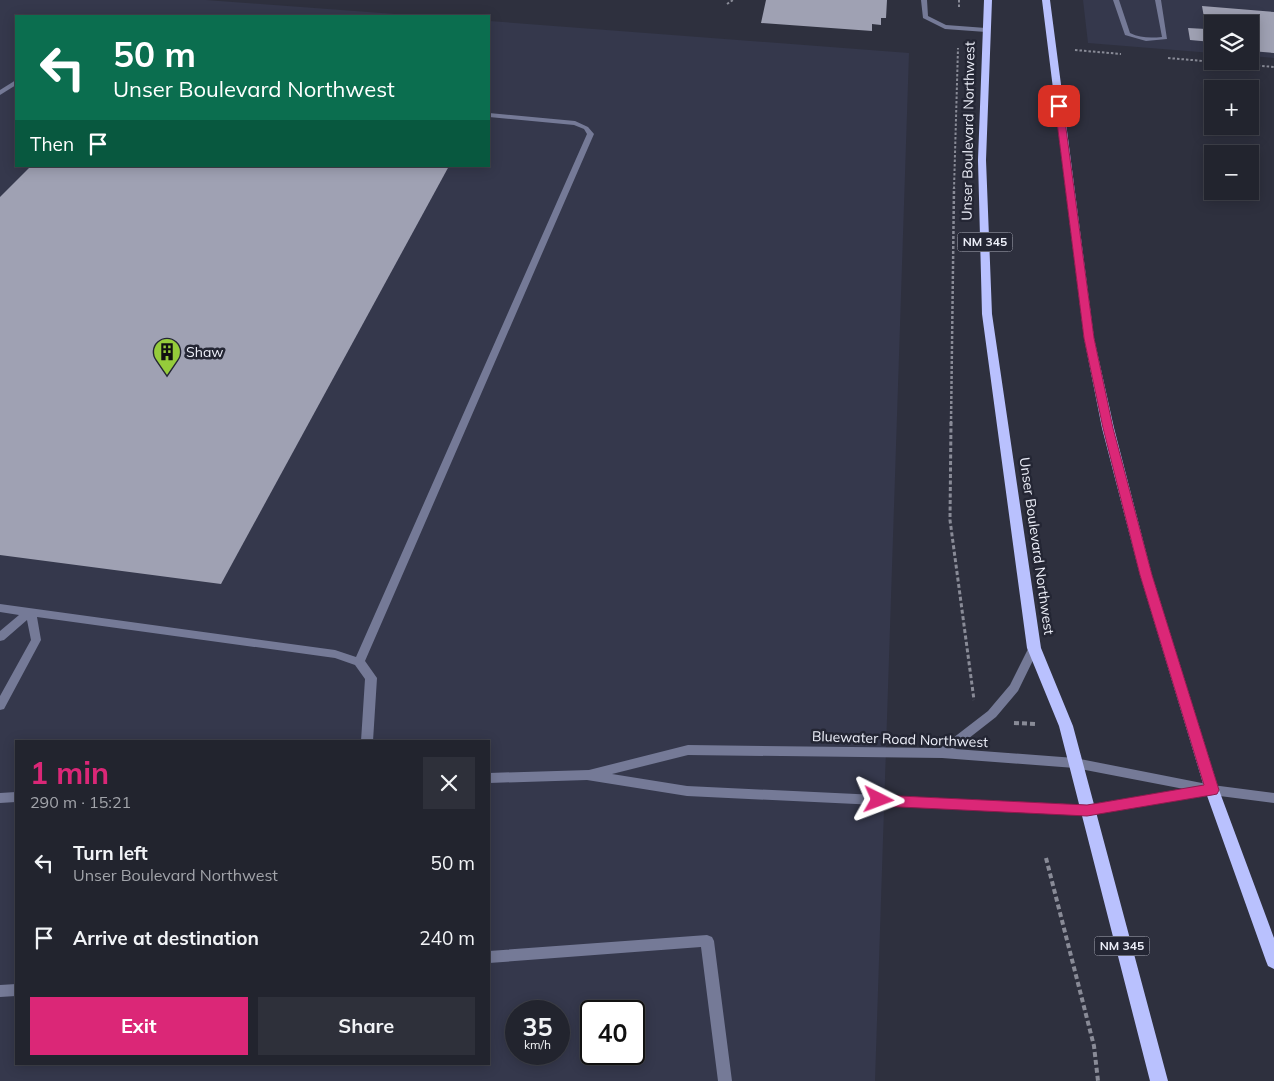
<!DOCTYPE html>
<meta charset="utf-8">
<style>
:root{--surface:#22242e;--page:#2e303a;--text:#f1f3f6;--muted:#a2a4aa;--line:#3f414a;--accent:#db2777}
body{margin:0;font-family:Mulish,sans-serif;background:var(--page);color:var(--text);height:100vh;display:flex;flex-direction:column;font-size:19px;white-space:nowrap}
*{box-sizing:border-box;margin:0}
p{font-size:16px;color:var(--muted)}
.icon{flex:none;width:28px;height:28px;fill:none;stroke:currentColor;stroke-width:2;stroke-linecap:round;stroke-linejoin:round}
.map{position:relative;flex:1;overflow:hidden}
.side{position:absolute;left:15px;top:740px;width:475px;height:325px;display:flex;flex-direction:column;background:var(--surface);border-radius:0px;box-shadow:0 2px 12px #0003,0 0 0 1px var(--line)}
.side>*{flex:none}
.guide{position:absolute;left:15px;top:15px;width:475px;height:152px;border-radius:0px;box-shadow:0 2px 12px #0003,0 0 0 1px var(--line);background:#0b6e4f;color:#fff;overflow:hidden}
.buttons{position:absolute;left:1204px;top:15px;display:grid;gap:10px}
.buttons a{display:grid;place-items:center;width:55px;height:55px;border-radius:0px;background:var(--surface);box-shadow:0 2px 12px #0003,0 0 0 1px var(--line);font-size:25px}
.speed{position:absolute;left:505px;top:1000px;display:flex;gap:10px;font-size:25px;font-weight:700;text-align:center}
.speed>*{display:grid;place-content:center;width:65px;height:65px;border-radius:50%;background:var(--surface);box-shadow:0 2px 12px #0003,0 0 0 1px var(--line);line-height:1}
.speed small{font-size:12px;font-weight:400}
.speed .limit{border:2px solid #111;border-radius:8px;background:#fff;color:#111}
.pin{position:absolute;display:grid;place-items:center;width:42px;height:42px;color:#fff;margin:-21px;border-radius:10px;box-shadow:0 2px 8px #0006}
.me{position:absolute;width:55px;margin:-28px;rotate:93deg;stroke-linejoin:round;filter:drop-shadow(0 0 4px #0008)}
.turn{display:flex;align-items:center;gap:18px;height:105px;padding:0 15px;font-size:22px}
.turn .icon{width:65px;height:65px;stroke-width:2.5}
.turn b{display:block;font-size:35px;line-height:42px}
.then{display:flex;align-items:center;height:48px;padding:0 15px;background:#0003;gap:10px;font-size:19px}
.round{display:grid;place-items:center;flex:none;width:52px;height:52px;border-radius:0px;background:var(--page)}
.overview{display:flex;align-items:center;justify-content:space-between;height:85px;padding:0 15px}
h1{font-size:30px;font-weight:700;line-height:38px;color:var(--accent)}
.cta{display:flex;gap:10px;margin-top:auto;padding:10px 15px}
.cta a{flex:1;height:58px;border-radius:0px;background:var(--accent);color:#fff;font-size:20px;font-weight:700;line-height:58px;text-align:center}
.cta a+a{background:var(--page);color:var(--text)}
ul{padding:0;list-style:none}
li{display:flex;align-items:center;gap:15px;height:75px;padding:0 15px}
li div{flex:1}
li b{display:block;font-size:19px}
li em{font-style:normal}
.map>svg:first-child{display:block}
.built{fill:#35384c;fill-rule:evenodd}
.building{fill:#9fa1b3}
.lines{fill:none;stroke-linecap:round;stroke-linejoin:round}
.path-far3{stroke:#898b97;stroke-width:2;stroke-dasharray:2.5 2;stroke-linecap:butt}
.path-far2{stroke:#898b97;stroke-width:2.5;stroke-dasharray:3 2;stroke-linecap:butt}
.path-far1{stroke:#898b97;stroke-width:3;stroke-dasharray:4 2.5;stroke-linecap:butt}
.path{stroke:#898b97;stroke-width:4;stroke-dasharray:5 3;stroke-linecap:butt}
.service{fill:#757a97;fill-rule:evenodd}
.tertiary{fill:#757a97;fill-rule:evenodd}
.primary{fill:#b9c1fe;fill-rule:evenodd}
.route{fill:#db2777;stroke:#8e194d}
.labels{text-anchor:middle;stroke-width:5;stroke-linejoin:round;paint-order:stroke}
.shield{fill:#242634;stroke:#b1b3be;stroke-width:1}
.shield-label{font-size:12px;font-weight:bold;fill:#edeff9}
.street-label{font-size:14px;fill:#edeff9;stroke:#242634}
.poi-label{font-size:14px;fill:#edeff9;stroke:#242634;text-anchor:start}
</style>
<div class="map">
<svg width="1274" height="1081" viewBox="0 0 1274 1081">
<rect width="100%" height="100%" fill="#2e303e"/>
<g class="built">
<path d="M0,0H206L422,16H16V166H489V21L909,53L875,1081H0ZM16,741H489V1064H16ZM516,1011H559V1054H516ZM591,1011H634V1054H591Z"/>
<polygon points="1083,0 1274,0 1274,58 1250,56 1250,24 1212,24 1212,53 1088,43"/>
</g>
<g class="building">
<polygon points="766,0 887,0 886,18 881,18 881,25 872,24 872,31 761,23"/>
<polygon points="1202,6 1274,12 1274,53 1251,51 1253,58 1250,58 1250,24 1212,24 1212,42 1190,40 1188,28 1206,29"/>
<polygon points="31,166 449,166 221,584 0,555 0,197"/>
</g>
<g class="lines">
<g class="path-far3">
<polyline points="959,0 959,9"/>
<polyline points="727,4 733,0"/>
<polyline points="1075,50 1121,54"/>
<polyline points="1168,58 1274,67"/>
<polyline points="954,189 958,48"/>
</g>
<polyline class="path-far2" points="951,424 954,188"/>
<polyline class="path-far1" points="951,422 950,520 974,700"/>
<g class="path">
<polyline points="1014,723 1036,724"/>
<polyline points="1046,858 1094,1046 1098,1081"/>
</g>
<g class="service">
<polygon points="921,0 927,0 928,16 946,25 986,28 989,30 986,32 945,29 923,18"/>
<path d="M1113,0H1119L1130,33C1140,38 1150,38 1162,37L1155,0H1161L1167,39L1146,41L1125,35Z"/>
<polygon points="16,80 16,85 0,95 0,90"/>
<polygon points="489,113 575,121 588,127 594,134 365,661 377,678 373,741 361,741 365,679 355,665 335,658 37,617 41,640 4,709 0,710 0,696 31,640 27,620 4,640 0,641 0,631 19,615 0,612 0,604 335,650 356,657 587,134 584,129 574,125 489,117"/>
<polygon points="707,935 712,937 714,941 732,1081 718,1081 701,947 489,963 489,951"/>
<polygon points="16,984 16,996 0,997 0,985"/>
</g>
<g class="tertiary">
<path d="M1034,644L1038,645L1039,648L1018,691L996,717L955,749L1075,758L1212,785L1274,793V803L1212,795L1087,815L687,796L587,780L489,783V773L589,770L688,745L940,748L988,711L1010,685L1030,645ZM688,755L942,758L1075,768L1184,789L1087,805L687,786L612,774Z"/>
<polygon points="16,792 16,802 0,803 0,793"/>
</g>
<g class="primary">
<polygon points="984,0 992,0 986,160 992,314 1041,648 1073,726 1168,1081 1150,1081 1059,726 1027,648 982,314 978,160"/>
<polygon points="1042,0 1050,0 1094,338 1114,428 1152,575 1219,790 1274,938 1274,969 1268,966 1266,961 1205,790 1140,575 1102,428 1084,338"/>
</g>
</g>
<polygon class="route" points="1059,103 1063,106 1094,338 1113,428 1152,575 1219,790 1217,794 1212,795 1087,816 879,806 874,805 872,800 874,796 879,795 1087,805 1204,785 1140,575 1103,428 1084,338 1055,106"/>
<defs>
<symbol id="building-pin" viewBox="-11 -11 22 30"><path d="M0 17L-7.5 6A9.5 9.5 0 1 1 7.5 6Z" fill="#95cc3b" stroke="#242634"/><path d="M-4-6H4V6H1V3H-1V6H-4ZM-2.5-4.3h1.7v1.8h-1.7ZM.8-4.3h1.7v1.8H.8ZM-2.5-1h1.7V.8h-1.7ZM.8-1h1.7V.8H.8Z" fill="#111"/></symbol>
</defs>
<g fill-rule="evenodd">
<use href="#building-pin" x="151" y="336" width="32" height="43"/>
</g>
<g class="labels">
<g class="shield">
<rect x="957.5" y="232.5" width="55" height="19" rx="4"/>
<rect x="1094.5" y="936.5" width="55" height="19" rx="4"/>
</g>
<g class="shield-label">
<text x="985" y="246">NM 345</text>
<text x="1122" y="950">NM 345</text>
</g>
<g class="street-label">
<text transform="translate(968 131) rotate(-89)" y="5">Unser Boulevard Northwest</text>
<text transform="translate(1037 546) rotate(82)" y="5">Unser Boulevard Northwest</text>
<text transform="translate(900 739) rotate(2)" y="5">Bluewater Road Northwest</text>
</g>
<g class="poi-label">
<text x="186" y="357">Shaw</text>
</g>
</g>
</svg>
<div class="buttons">
<a><svg class="icon" aria-label="layers" viewBox="0 0 24 24"><path d="M12 4l9 5-9 5-9-5zM3 14l9 5 9-5"/></svg></a>
<a>+</a>
<a>−</a>
</div>
<div class="speed"><div>35<small>km/h</small></div><div class="limit">40</div></div>
<div class="pin" style="left:1059px;top:106px;background:#d93025"><svg class="icon" aria-label="arrive" viewBox="0 0 24 24"><path d="M6 21V4h12l-3 4 3 4H6"/></svg></div>
<svg class="me" style="left:879px;top:800px" viewBox="-20 -20 40 40"><path d="M0-17L14 15 0 8-14 15z" fill="#db2777" stroke="#fff" stroke-width="4"/></svg>
<div class="guide">
<div class="turn"><svg class="icon" aria-label="left" viewBox="0 0 24 24"><path d="M17 20v-9H6M10 6l-5 5 5 5"/></svg><div><b>50 m</b>Unser Boulevard Northwest</div></div>
<div class="then">Then<svg class="icon" aria-label="arrive" viewBox="0 0 24 24"><path d="M6 21V4h12l-3 4 3 4H6"/></svg></div>
</div>
<section class="side">
<div class="overview"><div><h1>1 min</h1><p>290 m · 15:21</p></div><a class="round"><svg class="icon" aria-label="close" viewBox="0 0 24 24"><path d="M6 6l12 12M18 6L6 18"/></svg></a></div>
<ul>
<li><svg class="icon" aria-label="left" viewBox="0 0 24 24"><path d="M17 20v-9H6M10 6l-5 5 5 5"/></svg><div><b>Turn left</b><p>Unser Boulevard Northwest</p></div><em>50 m</em></li>
<li><svg class="icon" aria-label="arrive" viewBox="0 0 24 24"><path d="M6 21V4h12l-3 4 3 4H6"/></svg><div><b>Arrive at destination</b></div><em>240 m</em></li>
</ul>
<div class="cta"><a>Exit</a><a>Share</a></div>
</section>
</div>
